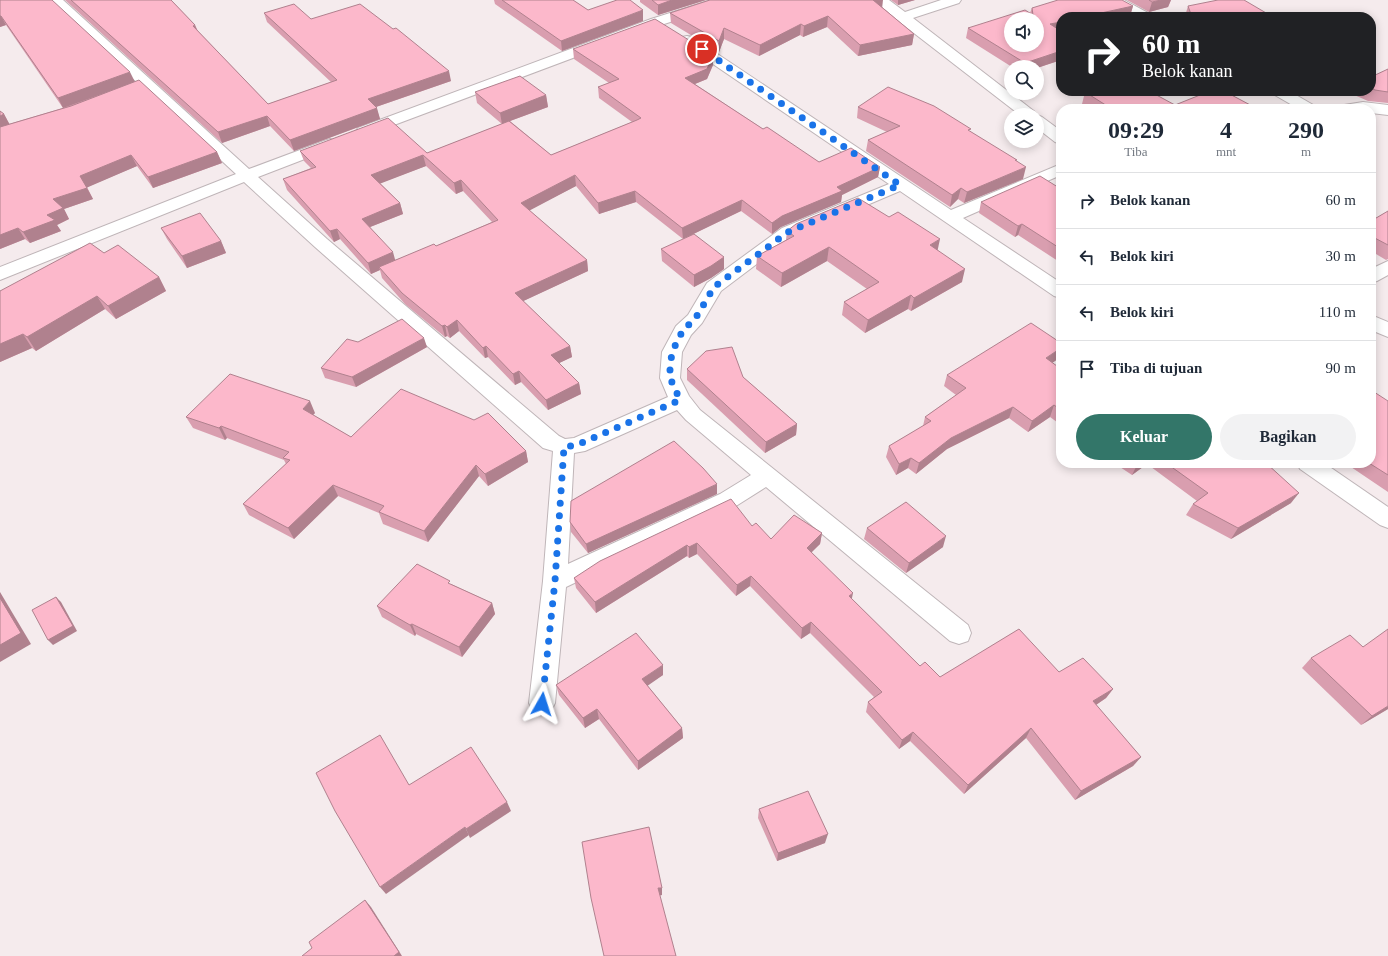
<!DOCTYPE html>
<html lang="id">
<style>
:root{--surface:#fff;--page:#f2f2f3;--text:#1f2937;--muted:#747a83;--line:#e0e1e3;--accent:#337669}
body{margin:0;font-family:"Times New Roman",serif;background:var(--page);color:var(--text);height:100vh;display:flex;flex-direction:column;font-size:15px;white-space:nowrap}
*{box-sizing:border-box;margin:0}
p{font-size:13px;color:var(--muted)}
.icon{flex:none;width:22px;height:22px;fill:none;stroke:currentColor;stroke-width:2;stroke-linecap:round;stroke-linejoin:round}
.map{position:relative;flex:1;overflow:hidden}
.panel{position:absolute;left:1056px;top:104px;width:320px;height:364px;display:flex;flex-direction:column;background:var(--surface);border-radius:16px;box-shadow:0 2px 10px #0003}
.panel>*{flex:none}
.top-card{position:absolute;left:1056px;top:12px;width:320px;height:84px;border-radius:16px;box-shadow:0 2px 10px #0003;background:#202124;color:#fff;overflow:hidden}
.controls{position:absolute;left:1004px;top:12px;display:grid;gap:8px}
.controls a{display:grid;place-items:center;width:40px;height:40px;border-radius:50%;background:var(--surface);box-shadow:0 2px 10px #0003;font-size:20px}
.pin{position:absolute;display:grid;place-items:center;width:34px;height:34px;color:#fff;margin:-17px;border:2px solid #fff;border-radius:50%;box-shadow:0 1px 4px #0007}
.me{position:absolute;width:44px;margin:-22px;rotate:6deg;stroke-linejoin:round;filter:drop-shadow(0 0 3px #0008)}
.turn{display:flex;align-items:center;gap:14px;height:84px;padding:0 20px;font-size:18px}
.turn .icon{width:52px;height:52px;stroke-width:2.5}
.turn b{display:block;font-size:28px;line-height:34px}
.eta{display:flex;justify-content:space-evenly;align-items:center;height:68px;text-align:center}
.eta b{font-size:24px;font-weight:700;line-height:28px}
.cta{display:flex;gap:8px;margin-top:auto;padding:8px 20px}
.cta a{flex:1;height:46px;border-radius:24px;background:var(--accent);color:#fff;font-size:16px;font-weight:700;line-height:46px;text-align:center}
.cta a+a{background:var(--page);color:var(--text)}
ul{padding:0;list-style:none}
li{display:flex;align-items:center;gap:12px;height:56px;padding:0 20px;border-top:1px solid var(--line)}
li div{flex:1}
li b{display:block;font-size:15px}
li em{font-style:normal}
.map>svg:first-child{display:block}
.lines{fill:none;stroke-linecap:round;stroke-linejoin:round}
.minor-casing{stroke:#bfb5b8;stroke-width:2}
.minor{fill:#fff;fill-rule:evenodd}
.wall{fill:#d99eaf;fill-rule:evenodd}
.shaded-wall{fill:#b0818e}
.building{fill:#fcb8cb;stroke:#b0818e;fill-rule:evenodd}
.route{stroke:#1a73e8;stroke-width:7;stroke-dasharray:0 12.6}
</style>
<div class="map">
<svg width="1388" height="956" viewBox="0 0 1388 956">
<rect width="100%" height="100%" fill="#f5ebed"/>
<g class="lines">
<defs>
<g id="minor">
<path d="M48,0H63L249,169L324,141L330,139L336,141L338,144L336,147L258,177L327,239L559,436L565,439L574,438L668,397L660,378L662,352L676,326L688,315L707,283L782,228L889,184L682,43L680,40L682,37L687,36L692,37L951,210L1061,164V175L963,218L1061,283V298L1054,296L900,191L794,236L721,291L702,323L691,335L682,352L680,378L689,396L700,410L968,625L971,633L968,641L959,644L950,641L766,487L736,506L566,587L555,703L551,711L542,715L533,711L529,703L543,581L553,451L543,448L315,247L244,182L0,280V267L236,174ZM677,410L686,420L751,475L720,494L568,564L574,453L585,451Z"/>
<polygon points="711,0 731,0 729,3 661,25 370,134 364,136 358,134 356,131 358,128 651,19"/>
<polygon points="874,0 889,0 905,12 941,0 961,0 959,3 913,18 1035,112 1037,115 1042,117 1061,131 1061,144 1055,142 1037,128 1037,115 1020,115 897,20"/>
<polygon points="1107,0 1124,0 1150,14 1152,17 1135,17 1109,3"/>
<polygon points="1271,91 1289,91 1315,106 1318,109 1299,109 1273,94"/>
<polygon points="1363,102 1388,105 1388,115 1371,113 1371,109 1335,109 1338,106"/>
<polygon points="1388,261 1388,275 1377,281 1371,283 1371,269"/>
<polygon points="1371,315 1388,322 1388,337 1371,330"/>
<polygon points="1297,463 1324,463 1388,507 1388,528 1380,525 1300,469"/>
</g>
</defs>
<use href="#minor" class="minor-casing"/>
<use href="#minor" class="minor"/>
</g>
<g class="wall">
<polygon points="0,0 135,82 217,152 222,163 153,188 137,166 87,187 93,199 64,209 69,219 57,225 61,231 30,243 25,239 0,249 0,111 4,114 9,124 63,108 6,25 0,27"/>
<polygon points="65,0 171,0 195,25 198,31 268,104 331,82 267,22 264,13 311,19 451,81 376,107 380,119 294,151 270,126 222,143"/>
<polygon points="494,0 573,0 588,10 643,21 562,51 495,4"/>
<polygon points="640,0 706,0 658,15 640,2"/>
<polygon points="891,0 915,0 898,5"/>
<polygon points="1127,0 1171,0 1168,7 1149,12"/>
<polygon points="1133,6 1130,16 1061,17 1061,60 1037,68 1037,67 1012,67 966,38 968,28 1030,13 1032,8"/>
<polygon points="1188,6 1273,17 1185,17 1185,16"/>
<polygon points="882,7 914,34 912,45 858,56 827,27 803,37 800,35 759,56 724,39 719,52 671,23 670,13"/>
<path d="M573,49L713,55V65L707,79L695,84L763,129L819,162L880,167L878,177L842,195L841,202L781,227L772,234L741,211L683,239L636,202L599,214L576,186L529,210L587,260L588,271L523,301L570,346L572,357L559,363L579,383L581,394L548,410L521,382L515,385L488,357L485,358L459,331L450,338L447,336L445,337L405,304L382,278L380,270L371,274L340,239L334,242L287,190L283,179L311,168L304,161L300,151L427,153L502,124L477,103L475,92L546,95L548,107L510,121L551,155L632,122L599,98L598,87L609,83L574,59ZM426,166L456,194L463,191L492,222L436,246L395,260L370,227L403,214L400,203L380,183Z"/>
<polygon points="1388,69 1388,103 1368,101 1352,94 1354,91 1371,91 1371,77"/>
<polygon points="1085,92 1175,105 1254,109 1090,109 1082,104"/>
<polygon points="858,107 971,132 1016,161 1023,179 964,203 958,199 950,207 866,151 868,140 887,132 857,118"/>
<polygon points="1061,189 1061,263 1018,235 1015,237 979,213 981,202"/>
<polygon points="1388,211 1388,259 1386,260 1371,251 1371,221"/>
<polygon points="161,228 221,241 226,253 187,268 167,239"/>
<polygon points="787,231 938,250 962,282 911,311 908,309 865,333 842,315 844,302 867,289 827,261 781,287 756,269 757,256 786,240"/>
<polygon points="661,249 724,269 711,278 694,287 662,261"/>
<polygon points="104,253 159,277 166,291 116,319 105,309 36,351 32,348 0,362 0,291"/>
<polygon points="358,342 427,347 356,387 325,378 321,368"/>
<polygon points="1052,363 1061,369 1061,425 1050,417 1028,432 1009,418 947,449 916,474 908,468 896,475 886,457 889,446 923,426 925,417 956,395 944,386 947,375"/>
<polygon points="687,369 743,377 797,424 796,435 765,453 687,380"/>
<polygon points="1388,401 1388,492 1351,467 1353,464 1351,463 1371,463"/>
<polygon points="315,413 313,415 351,437 526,451 528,462 488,486 479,476 428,542 383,524 379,513 338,496 294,539 249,515 243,504 286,464 284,460 227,438 225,440 193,428 186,417"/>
<polygon points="1114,463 1266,463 1291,503 1231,539 1186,515 1193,504 1197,501 1147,464 1132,475"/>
<polygon points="717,494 588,553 571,532 570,522"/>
<polygon points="752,526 771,539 822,533 820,544 811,552 852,599 920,666 940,677 1059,672 1113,689 1106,698 1096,705 1141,757 1133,766 1075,800 1026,738 964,794 910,741 899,749 866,712 868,702 874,697 810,633 801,639 750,586 736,596 697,554 689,558 687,556 596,613 576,588 574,578"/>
<polygon points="867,528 943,547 906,573 864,539"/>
<polygon points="451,584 492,603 495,614 462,657 416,634 415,636 382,617 377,606"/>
<polygon points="1311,658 1388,709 1361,725 1302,668"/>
<polygon points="663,675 647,685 682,728 683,738 638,770 599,719 585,728 559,695 556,685"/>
<polygon points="759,809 825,843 777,861 758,818"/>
</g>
<g class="shaded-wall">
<polygon points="672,0 706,0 658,15 658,5"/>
<polygon points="873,0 883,0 882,9"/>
<polygon points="898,0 915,0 898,5"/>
<polygon points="1161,0 1171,0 1168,7 1149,12 1152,2"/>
<polygon points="1133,6 1130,16 1125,17 1083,17"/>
<polygon points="643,10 643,21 562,51 561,41"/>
<polygon points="0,16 1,16 6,25 0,27"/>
<polygon points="828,16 827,27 803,37 804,26"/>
<polygon points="1061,22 1061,31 1050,24"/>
<polygon points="801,24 800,35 759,56 760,45"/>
<polygon points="195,25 199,35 193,26"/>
<polygon points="724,28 724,39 719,52 719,41"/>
<polygon points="914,34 912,45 858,56 860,45"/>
<polygon points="1061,51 1061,60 1037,68 1037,67 1024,67 1025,63"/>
<polygon points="713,55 713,65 707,79 685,88 685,78"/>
<polygon points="449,71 451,81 370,109 368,99"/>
<polygon points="130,72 135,82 63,108 58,98"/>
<polygon points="546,95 548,107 502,124 500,113"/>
<polygon points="377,108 380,119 294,151 290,140"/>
<polygon points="4,114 10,125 0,129 0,116"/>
<polygon points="267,116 270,126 222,143 218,132"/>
<polygon points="217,152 222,163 153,188 148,177"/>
<polygon points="131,155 137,166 86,188 80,176"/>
<polygon points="423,155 426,166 374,186 371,175"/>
<polygon points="880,167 878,177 842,195 841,202 781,227 772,234 772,223 782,216 837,187"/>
<polygon points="1026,167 1023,179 964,203 967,192"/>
<polygon points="575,175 576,186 523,214 521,203"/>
<polygon points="461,180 463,191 456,194 454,183"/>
<polygon points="87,188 93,199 64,209 69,219 57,225 61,231 30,243 23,232 47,215 53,199"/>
<polygon points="961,188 958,199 950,207 952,195"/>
<polygon points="635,191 636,202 599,214 598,203"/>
<polygon points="742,200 741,211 683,239 682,228"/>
<polygon points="400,203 403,214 365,229 362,219"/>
<polygon points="1022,224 1018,235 1015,237 1018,226"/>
<polygon points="18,228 25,239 0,249 0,235"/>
<polygon points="337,229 340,239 334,242 330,231"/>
<polygon points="940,239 937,253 930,245"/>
<polygon points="221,241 226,253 187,268 182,256"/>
<polygon points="829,247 827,261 781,287 782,273"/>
<polygon points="393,252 396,263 379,267 380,270 371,274 368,263"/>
<polygon points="724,257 724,269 711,278 694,287 694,275"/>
<polygon points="587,260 588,271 517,304 515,293"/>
<polygon points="965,269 962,282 911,311 914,298"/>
<polygon points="159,277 166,291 116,319 108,306"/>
<polygon points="911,295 908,309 865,333 868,320"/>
<polygon points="97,296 105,309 36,351 27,337"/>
<polygon points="457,320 459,331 450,338 447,327"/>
<polygon points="445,325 447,336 445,337 442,326"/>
<polygon points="23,334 32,348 0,362 0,344"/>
<polygon points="424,338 427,347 356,387 352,377"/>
<polygon points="486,346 488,357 485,358 483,348"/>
<polygon points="570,346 572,357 553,366 551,355"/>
<polygon points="1061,348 1061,357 1042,370 1046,358"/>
<polygon points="519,371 521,382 515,385 513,374"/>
<polygon points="579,383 581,394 548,410 546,400"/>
<polygon points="310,401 315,413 308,420 303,409"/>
<polygon points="1054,405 1050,417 1028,432 1032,421"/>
<polygon points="1013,407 1009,418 947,449 916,474 919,463 951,438"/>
<polygon points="797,424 796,435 765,453 766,442"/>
<polygon points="221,426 227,438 225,440 219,428"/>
<polygon points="526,451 528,462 488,486 485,474"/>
<polygon points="911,458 908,468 896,475 899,464"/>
<polygon points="1139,463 1147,463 1147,464 1132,475 1137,465"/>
<polygon points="476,465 479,476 428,542 424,531"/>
<polygon points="717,484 717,494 588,553 586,544"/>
<polygon points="333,485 338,496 294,539 288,528"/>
<polygon points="1299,493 1291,503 1231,539 1238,528"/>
<polygon points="822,533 820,544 805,559 807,548"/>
<polygon points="946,536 943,547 906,573 909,563"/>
<polygon points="697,543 697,554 689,558 689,547"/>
<polygon points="687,545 687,556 596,613 595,602"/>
<polygon points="751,576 750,586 736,596 737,585"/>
<polygon points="0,592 31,644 0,662"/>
<polygon points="853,593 851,603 849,596"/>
<polygon points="56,597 61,602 77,631 53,645 48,640"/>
<polygon points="492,603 495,614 462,657 459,647"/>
<polygon points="811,622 810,633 801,639 802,628"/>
<polygon points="412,624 416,634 415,636 410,625"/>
<polygon points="663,665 663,675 643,689 642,679"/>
<polygon points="1113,689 1106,698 1087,711 1093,701"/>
<polygon points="1388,706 1388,709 1361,725 1372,716"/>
<polygon points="597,709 599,719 585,728 583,718"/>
<polygon points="682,728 683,738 638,770 638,761"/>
<polygon points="1031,728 1026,738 964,794 968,785"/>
<polygon points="913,732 910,741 899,749 902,740"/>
<polygon points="1141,757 1133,766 1075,800 1081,791"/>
<polygon points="507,802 511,811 470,838 466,829"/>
<polygon points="465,827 469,835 386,894 380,887"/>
<polygon points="828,834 825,843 777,861 778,853"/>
<polygon points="658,888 662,888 662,895 658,896"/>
<polygon points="365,900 371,907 402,956 394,956"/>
</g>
<g class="building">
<polygon points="0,0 52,0 130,72 58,98 1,16 0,16"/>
<polygon points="71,0 171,0 195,25 193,26 268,104 337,80 264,13 294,4 311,19 360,4 393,29 396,28 449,71 368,99 377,108 290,140 267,116 218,132"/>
<polygon points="502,0 573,0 588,10 617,0 630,0 643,10 561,41"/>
<polygon points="652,0 672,0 658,5"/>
<polygon points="710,0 874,0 873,0 914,34 860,45 828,16 804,26 801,24 760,45 724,28 719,41 670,13"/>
<path d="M1058,0H1122L1133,6L1083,17H1061V22L1050,24L1061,31V51L1025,63L968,28L1025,10L1033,15L1032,8ZM1011,19H1037V45H1011Z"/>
<polygon points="1149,0 1161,0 1152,2"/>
<polygon points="1218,0 1244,0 1273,17 1192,17 1188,6"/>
<polygon points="655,19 713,55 707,69 685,78 763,129 767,127 819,162 851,148 880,167 837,187 842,191 782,216 772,223 742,200 682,228 635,191 598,203 575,175 521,203 587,260 515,293 570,346 551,355 579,383 546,400 519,371 513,374 486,346 483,348 457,320 447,327 445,325 442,326 402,293 379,267 434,244 436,246 498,220 461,180 454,183 423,155 371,175 400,203 362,219 393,252 368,263 337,229 330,231 283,179 316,167 300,151 388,118 427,153 509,121 551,155 637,120 641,118 598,87 619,79 573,49"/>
<polygon points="1388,69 1388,92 1375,90 1371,88 1371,77"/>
<polygon points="520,76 546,95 500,113 475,92"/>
<polygon points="139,80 217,152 148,177 131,155 80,176 87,188 53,199 63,208 47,215 55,220 23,232 18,228 0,235 0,127 71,106"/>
<polygon points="888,87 934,106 971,129 968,130 1017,160 1015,160 1026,167 967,192 961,188 952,195 868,140 900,126 858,107"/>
<polygon points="1089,91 1149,91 1175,105 1210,91 1224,91 1254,107 1251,109 1112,109 1085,92"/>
<polygon points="0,111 4,114 0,116"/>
<polygon points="1040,176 1061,189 1061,249 1022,224 1018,226 981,202"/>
<polygon points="858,198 889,217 898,212 940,239 930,245 965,269 914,298 911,295 868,320 844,302 879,282 829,247 782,273 757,256 794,236 787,231 796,224"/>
<polygon points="1388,211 1388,245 1371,236 1371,221"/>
<polygon points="200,213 221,241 182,256 161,228"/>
<polygon points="694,234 724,257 711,266 694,275 661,249"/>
<polygon points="90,243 104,253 118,245 159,277 108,306 97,296 27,337 23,334 0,344 0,291"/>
<polygon points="402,319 424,338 352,377 321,368 347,339 358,342"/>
<polygon points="1031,323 1061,343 1061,348 1046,358 1061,369 1061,410 1054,405 1032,421 1013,407 951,438 919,463 911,458 899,464 889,446 931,421 925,417 966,388 947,375"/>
<polygon points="732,347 743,377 797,424 766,442 687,369 706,351"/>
<polygon points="230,374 310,401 303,409 351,437 401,389 474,420 488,413 526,451 485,474 476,465 424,531 379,512 384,506 333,485 288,528 243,504 290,460 283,458 289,452 221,426 219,428 186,417"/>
<polygon points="1371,390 1388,401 1388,475 1369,463 1371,463"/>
<polygon points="674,441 703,468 717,484 586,544 570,522 571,501"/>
<polygon points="1166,463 1266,463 1299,493 1238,528 1193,504 1208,493"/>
<polygon points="731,499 752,526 756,523 771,539 794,515 822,533 807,548 853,593 849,596 920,666 925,662 940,677 1019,629 1059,672 1083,658 1113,689 1093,701 1141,757 1081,791 1031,728 968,785 913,732 902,740 868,702 882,692 811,622 802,628 751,576 737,585 697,543 689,547 687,545 595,602 574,578 600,561"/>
<polygon points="906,502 946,536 909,563 867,528"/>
<polygon points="417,564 450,581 448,583 492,603 459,647 412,624 410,625 377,606"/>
<polygon points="56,597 73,626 48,640 32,610"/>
<polygon points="0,598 21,633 0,645"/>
<polygon points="1388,629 1388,706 1372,716 1311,658 1350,635 1363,647"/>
<polygon points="636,633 663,665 642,679 682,728 638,761 597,709 583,718 556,685"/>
<polygon points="380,735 409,785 471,747 507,802 466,829 465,827 380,887 335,811 316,773"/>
<polygon points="808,791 828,834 778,853 759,809"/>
<polygon points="649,827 662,888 658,888 676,956 604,956 591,898 582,842"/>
<polygon points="365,900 399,952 394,956 302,956 312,948 309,942"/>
</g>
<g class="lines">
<polyline class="route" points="542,704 555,581 564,447 577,445 680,400 670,378 670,368 672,352 683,330 695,319 714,287 788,232 900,185 702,49"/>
</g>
</svg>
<div class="controls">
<a><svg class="icon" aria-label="sound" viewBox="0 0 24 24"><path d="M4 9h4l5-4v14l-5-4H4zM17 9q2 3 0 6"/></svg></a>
<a><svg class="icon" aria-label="search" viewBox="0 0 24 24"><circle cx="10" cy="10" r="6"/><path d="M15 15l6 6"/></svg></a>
<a><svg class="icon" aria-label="layers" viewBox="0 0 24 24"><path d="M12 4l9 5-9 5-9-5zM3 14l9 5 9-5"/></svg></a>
</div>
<div class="pin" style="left:702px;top:49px;background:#d93025"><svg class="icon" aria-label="arrive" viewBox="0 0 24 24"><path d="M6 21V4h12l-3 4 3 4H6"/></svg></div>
<svg class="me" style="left:542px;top:704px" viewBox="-20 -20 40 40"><path d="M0-17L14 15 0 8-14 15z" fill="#1a73e8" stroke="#fff" stroke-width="4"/></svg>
<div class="top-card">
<div class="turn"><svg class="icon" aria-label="right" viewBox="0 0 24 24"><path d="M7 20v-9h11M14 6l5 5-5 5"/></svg><div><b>60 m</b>Belok kanan</div></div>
</div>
<section class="panel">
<div class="eta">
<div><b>09:29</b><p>Tiba</p></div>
<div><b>4</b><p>mnt</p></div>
<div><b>290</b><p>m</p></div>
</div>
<ul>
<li><svg class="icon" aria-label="right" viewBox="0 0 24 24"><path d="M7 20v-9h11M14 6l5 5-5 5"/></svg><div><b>Belok kanan</b></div><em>60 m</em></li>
<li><svg class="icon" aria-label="left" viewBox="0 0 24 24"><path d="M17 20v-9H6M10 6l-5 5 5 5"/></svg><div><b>Belok kiri</b></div><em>30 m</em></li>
<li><svg class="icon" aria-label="left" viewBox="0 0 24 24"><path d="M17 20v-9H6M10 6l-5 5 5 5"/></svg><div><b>Belok kiri</b></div><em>110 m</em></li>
<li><svg class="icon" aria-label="arrive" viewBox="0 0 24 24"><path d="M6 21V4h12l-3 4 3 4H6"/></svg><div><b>Tiba di tujuan</b></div><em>90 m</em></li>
</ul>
<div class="cta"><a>Keluar</a><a>Bagikan</a></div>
</section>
</div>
